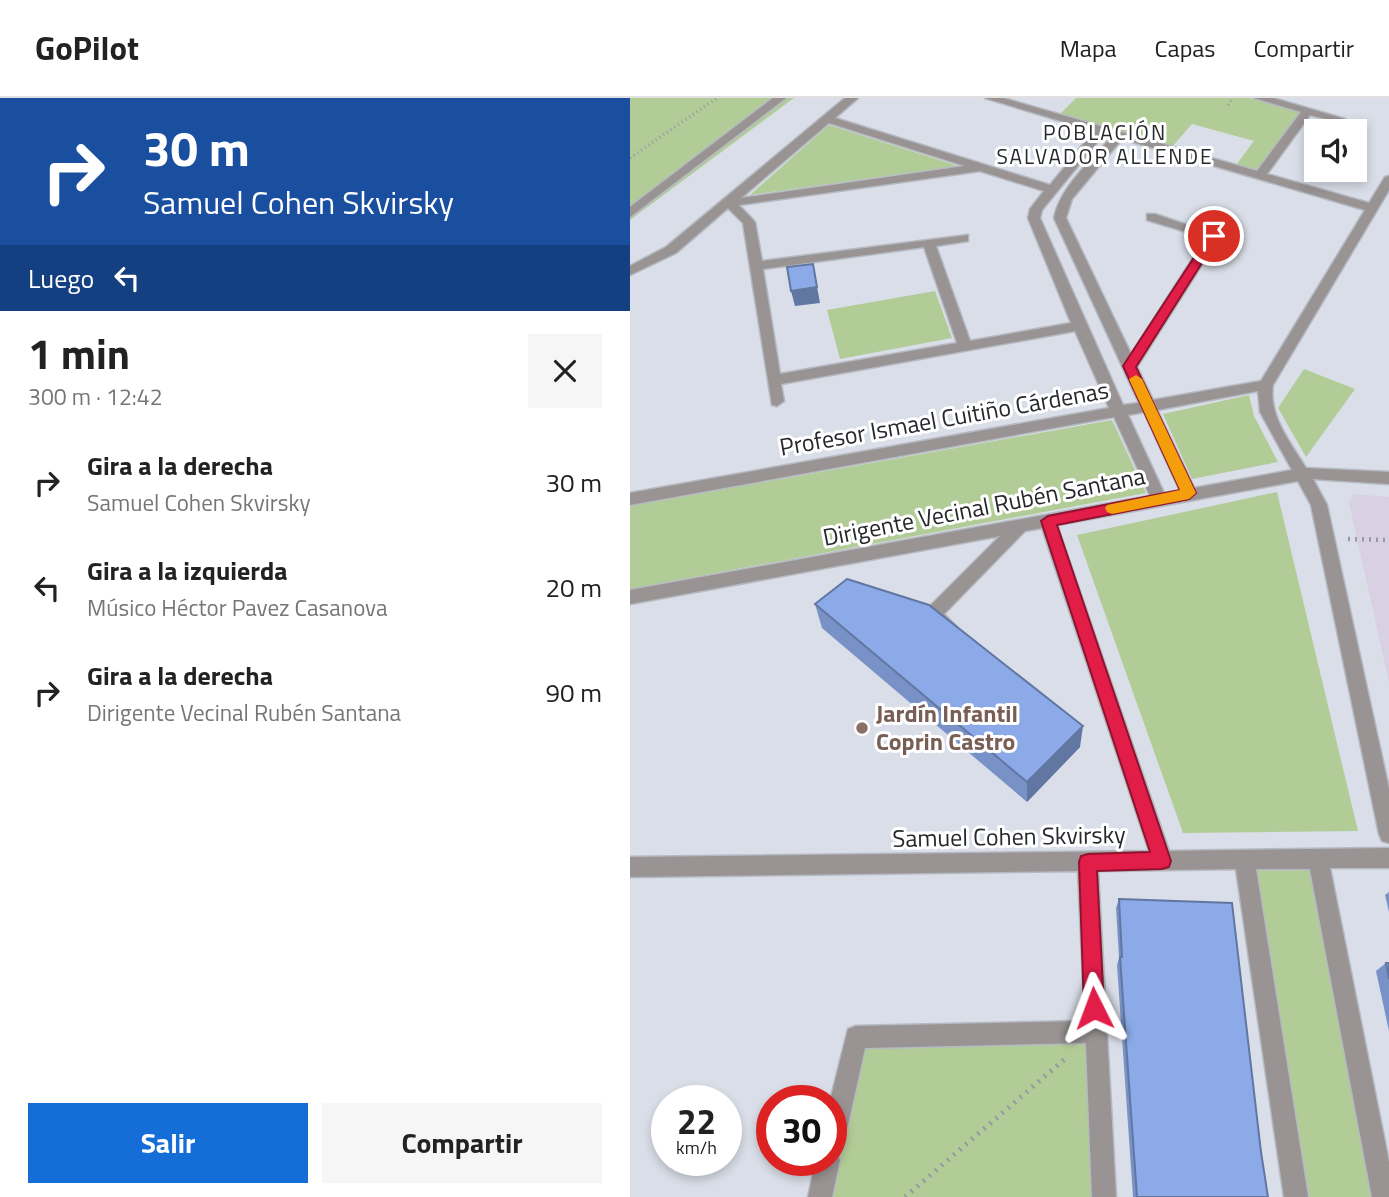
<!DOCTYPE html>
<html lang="es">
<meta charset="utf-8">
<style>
:root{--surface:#fff;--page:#f6f6f6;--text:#222;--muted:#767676;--line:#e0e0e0;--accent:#156ed7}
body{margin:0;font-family:"Titillium Web",sans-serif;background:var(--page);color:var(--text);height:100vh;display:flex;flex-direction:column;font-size:26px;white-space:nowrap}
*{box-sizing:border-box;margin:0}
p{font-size:23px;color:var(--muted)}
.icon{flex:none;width:38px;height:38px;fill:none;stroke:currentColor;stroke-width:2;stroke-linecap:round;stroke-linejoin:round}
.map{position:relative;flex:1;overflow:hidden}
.drawer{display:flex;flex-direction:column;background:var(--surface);width:630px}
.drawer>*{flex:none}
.hud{background:#1a4fa0;color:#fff;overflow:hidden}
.buttons{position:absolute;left:674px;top:21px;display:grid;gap:14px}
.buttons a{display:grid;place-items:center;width:63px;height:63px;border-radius:0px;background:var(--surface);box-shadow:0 4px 10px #0003;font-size:35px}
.speed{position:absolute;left:21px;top:987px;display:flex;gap:14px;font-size:35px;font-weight:700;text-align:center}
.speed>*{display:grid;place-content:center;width:91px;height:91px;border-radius:50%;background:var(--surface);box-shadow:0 4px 10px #0003;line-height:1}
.speed small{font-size:18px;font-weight:400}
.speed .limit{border:10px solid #d22;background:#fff;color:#111}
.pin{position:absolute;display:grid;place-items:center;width:60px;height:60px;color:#fff;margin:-30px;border:4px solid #fff;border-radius:50%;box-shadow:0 2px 7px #0007}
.me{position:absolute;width:77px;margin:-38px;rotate:357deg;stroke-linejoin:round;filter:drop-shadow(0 0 5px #0008)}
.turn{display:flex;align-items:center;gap:24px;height:147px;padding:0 28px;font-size:32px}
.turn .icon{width:91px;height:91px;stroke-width:2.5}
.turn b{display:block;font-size:49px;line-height:60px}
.then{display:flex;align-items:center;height:66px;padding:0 28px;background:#0003;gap:14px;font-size:26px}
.round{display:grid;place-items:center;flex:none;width:74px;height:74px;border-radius:0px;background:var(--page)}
.summary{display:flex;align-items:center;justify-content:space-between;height:119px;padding:0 28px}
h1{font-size:42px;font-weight:700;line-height:52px}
.cta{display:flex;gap:14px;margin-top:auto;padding:14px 28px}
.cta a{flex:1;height:80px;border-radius:0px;background:var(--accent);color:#fff;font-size:28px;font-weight:700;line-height:80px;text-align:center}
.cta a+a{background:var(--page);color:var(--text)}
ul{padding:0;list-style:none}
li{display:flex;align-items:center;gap:21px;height:105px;padding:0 28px}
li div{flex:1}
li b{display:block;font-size:26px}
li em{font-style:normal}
header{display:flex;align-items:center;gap:42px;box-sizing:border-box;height:98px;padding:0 35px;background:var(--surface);border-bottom:2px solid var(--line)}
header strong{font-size:33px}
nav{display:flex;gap:38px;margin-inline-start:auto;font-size:24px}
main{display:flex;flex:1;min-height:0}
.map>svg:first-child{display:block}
.medical{fill:#dad0e4}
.green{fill:#b2cc97}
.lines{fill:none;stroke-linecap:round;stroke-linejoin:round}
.minor-casing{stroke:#b5bac2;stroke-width:3}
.path-far2{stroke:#969aa2;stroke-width:3.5;stroke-dasharray:1 3.5;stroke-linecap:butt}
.path-far1{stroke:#969aa2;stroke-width:4.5;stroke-dasharray:2 5;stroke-linecap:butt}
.path{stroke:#969aa2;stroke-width:5;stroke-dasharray:2 6;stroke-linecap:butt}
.minor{fill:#999393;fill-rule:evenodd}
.wall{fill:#7892c7}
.shaded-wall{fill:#6177a2}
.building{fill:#8baae7;stroke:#6177a2;stroke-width:2}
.route{fill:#e11d48;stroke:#92132f;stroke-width:2}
.slow{fill:#f59e0b}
.education-dot{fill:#8d6e63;stroke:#fff;stroke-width:2.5}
.labels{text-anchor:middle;stroke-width:6;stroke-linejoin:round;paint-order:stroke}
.far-neighbourhood-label{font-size:21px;letter-spacing:2px;fill:#26282c;stroke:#fff}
.street-label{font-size:24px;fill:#26282c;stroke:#fff}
.education-label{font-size:24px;font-weight:bold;fill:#785e54;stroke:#fff;text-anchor:start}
</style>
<header>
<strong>GoPilot</strong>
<nav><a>Mapa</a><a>Capas</a><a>Compartir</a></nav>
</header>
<main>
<section class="drawer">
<div class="hud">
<div class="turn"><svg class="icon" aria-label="right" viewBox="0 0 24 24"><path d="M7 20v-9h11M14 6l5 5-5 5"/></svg><div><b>30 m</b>Samuel Cohen Skvirsky</div></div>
<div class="then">Luego<svg class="icon" aria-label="left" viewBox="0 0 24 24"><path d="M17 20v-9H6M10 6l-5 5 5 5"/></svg></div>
</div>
<div class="summary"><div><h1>1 min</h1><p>300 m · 12:42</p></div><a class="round"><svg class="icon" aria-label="close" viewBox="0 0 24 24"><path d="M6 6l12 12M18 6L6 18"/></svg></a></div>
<ul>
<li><svg class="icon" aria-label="right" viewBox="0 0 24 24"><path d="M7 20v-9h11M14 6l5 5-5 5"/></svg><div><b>Gira a la derecha</b><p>Samuel Cohen Skvirsky</p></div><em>30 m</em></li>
<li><svg class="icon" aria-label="left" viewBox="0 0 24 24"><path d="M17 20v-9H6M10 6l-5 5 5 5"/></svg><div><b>Gira a la izquierda</b><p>Músico Héctor Pavez Casanova</p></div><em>20 m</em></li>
<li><svg class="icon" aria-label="right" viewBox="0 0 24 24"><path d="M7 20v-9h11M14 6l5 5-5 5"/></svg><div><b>Gira a la derecha</b><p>Dirigente Vecinal Rubén Santana</p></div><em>90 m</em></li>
</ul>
<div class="cta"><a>Salir</a><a>Compartir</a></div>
</section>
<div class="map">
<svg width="759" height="1099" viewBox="0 0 759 1099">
<rect width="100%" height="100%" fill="#d9dee8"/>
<polygon class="medical" points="723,396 759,399 759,584 719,405"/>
<g class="green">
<polygon points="0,0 164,0 0,122"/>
<polygon points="446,0 619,0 670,14 626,73 606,67 624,43 562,26 542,49 430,16"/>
<polygon points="199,27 328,68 120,97"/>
<polygon points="305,193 322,240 210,261 197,212"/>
<polygon points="674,271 725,291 676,359 648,310"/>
<polygon points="619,297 624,318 648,364 562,381 533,316"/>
<polygon points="482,322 516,395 0,491 0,408"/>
<polygon points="647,394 728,733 553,735 447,437"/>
<polygon points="680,771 743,1099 676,1099 626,772"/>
<polygon points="456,945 463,1099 201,1099 234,950"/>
</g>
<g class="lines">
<defs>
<g id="minor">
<polygon points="143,0 156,0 0,119 0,109"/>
<path d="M215,0H228L205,20L420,87L464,33L355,0H373L627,73L671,14L624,0H643L715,21L709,24L680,17L637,76L739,105L755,79L759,78V92L643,287C638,318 661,345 676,370L759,374V386L683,381L697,407L759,691V745L752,743L749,736L681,407L668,383L427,427L539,753L759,750V770H700L759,1064V1099H742L680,771H626L678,1099H654L606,771L468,773L486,1099H462L456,945L235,950L213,1049L208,1058L210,1062L202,1099H178L186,1062H201L200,1003L218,931L226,928L455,923L448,773L0,779V759L519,753L412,430L395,433L314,516L327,529L324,534L318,536L312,534L294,516L297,511L370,438L0,506V492L520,398L484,319L0,407V395L479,310L445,233L151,286L154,303L147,308L142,307L113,125L98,110L46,155L0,177V168L36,149ZM199,25L335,68L111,100ZM474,36L482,38C462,62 430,89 424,120L509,305L493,307L410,120L412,112ZM492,41L735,112L631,283L523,302L507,269L587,143L605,149L611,145L525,116H517V122L576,140L501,256L436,120L442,101ZM350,73L414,93L400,111L398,120L441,225L340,243L306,148L338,143V137L132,163L125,124L109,107ZM294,149L327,245L150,276L133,171ZM628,293L630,314L662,372L564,390L527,312ZM514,314L550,393L534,395L498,317Z"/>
</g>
</defs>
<use href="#minor" class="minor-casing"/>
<g class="path-far2">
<polyline points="598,7 603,0"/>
<polyline points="0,60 87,0"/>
</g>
<polyline class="path-far1" points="718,441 759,442"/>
<polyline class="path" points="275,1099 436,960"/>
<use href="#minor" class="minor"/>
</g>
<g class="wall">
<polygon points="185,506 450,649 397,704 192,530"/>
<polygon points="759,794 759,814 755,797"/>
<polygon points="489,801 638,1099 503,1099 487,867 489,860 486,810"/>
<polygon points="756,865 759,865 759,933 746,873"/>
</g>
<g class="shaded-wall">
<polygon points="183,166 190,205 165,208 161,193"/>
<polygon points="453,628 450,649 397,704 397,684"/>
</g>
<g class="building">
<polygon points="183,166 187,189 161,193 157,169"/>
<polygon points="217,481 299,507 453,628 397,684 185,506"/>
<polygon points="489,801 602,805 631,1054 638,1099 507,1099 490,859 492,859"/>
<polygon points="756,865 759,865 759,881"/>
</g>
<polygon class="route" points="584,135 589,138 506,269 566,395 559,401 427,427 541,763 539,769 532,771 467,773 474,910 471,917 464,920 457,917 454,910 449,764 451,758 458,756 520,754 411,423 418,418 550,392 493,268 578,138"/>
<polygon class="slow" points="506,277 512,281 566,395 559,401 482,416 477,414 475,410 477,407 550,392 499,281"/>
<circle class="education-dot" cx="232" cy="630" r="7"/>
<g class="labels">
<g class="far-neighbourhood-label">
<text x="475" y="42">POBLACIÓN<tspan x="475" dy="24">SALVADOR ALLENDE</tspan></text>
</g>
<g class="street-label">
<text transform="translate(314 321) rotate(-10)" y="8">Profesor Ismael Cuitiño Cárdenas</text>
<text transform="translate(354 409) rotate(-11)" y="8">Dirigente Vecinal Rubén Santana</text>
<text transform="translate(379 739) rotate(-1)" y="8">Samuel Cohen Skvirsky</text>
</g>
<g class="education-label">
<text x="246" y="624">Jardín Infantil<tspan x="246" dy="28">Coprin Castro</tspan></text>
</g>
</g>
</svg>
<div class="buttons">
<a><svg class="icon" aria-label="sound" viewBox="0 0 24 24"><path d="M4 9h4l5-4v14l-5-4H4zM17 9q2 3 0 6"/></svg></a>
</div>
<div class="speed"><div>22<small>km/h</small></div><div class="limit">30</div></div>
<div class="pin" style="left:584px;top:138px;background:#d93025"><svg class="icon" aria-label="arrive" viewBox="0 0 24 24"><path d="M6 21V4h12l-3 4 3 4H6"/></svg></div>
<svg class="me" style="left:464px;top:910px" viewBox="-20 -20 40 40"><path d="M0-17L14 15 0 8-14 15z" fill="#e11d48" stroke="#fff" stroke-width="4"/></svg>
</div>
</main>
